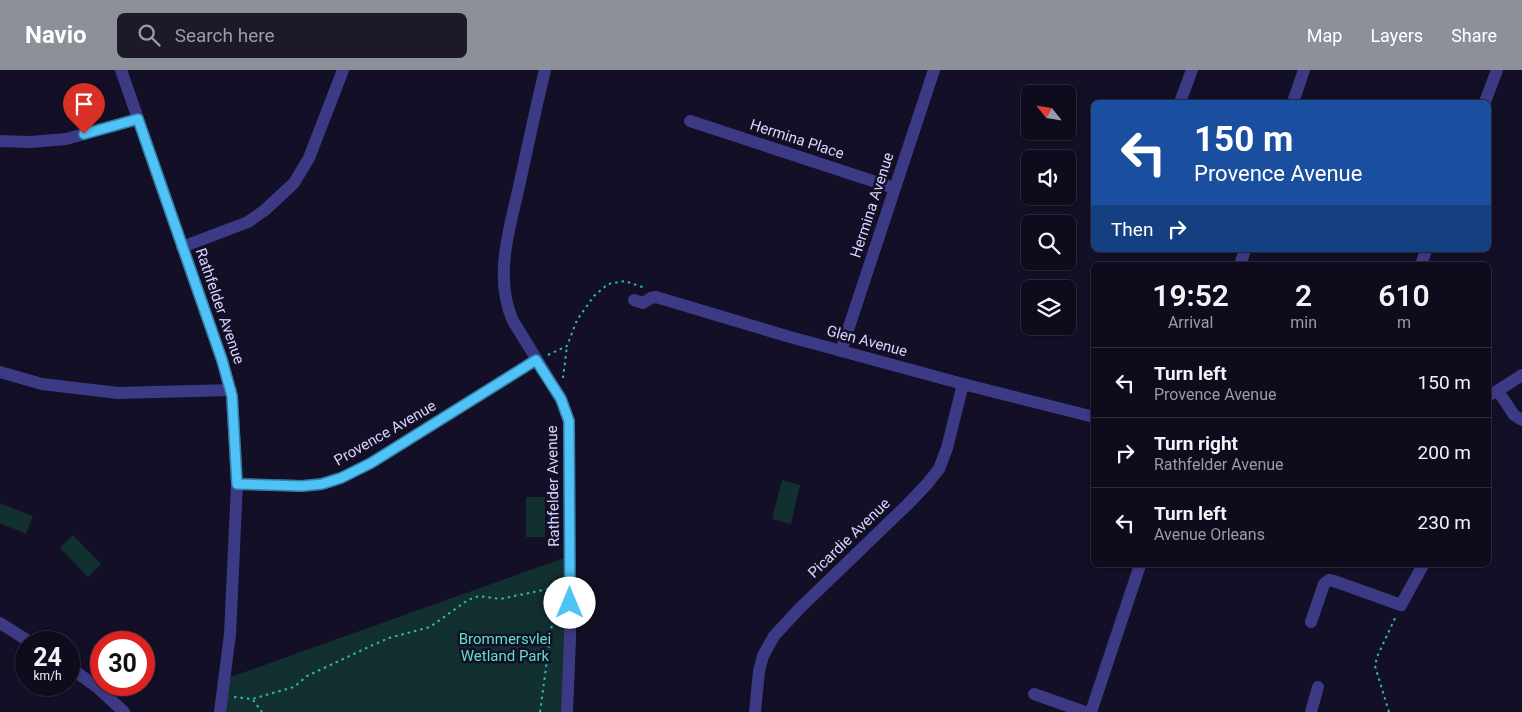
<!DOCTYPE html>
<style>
:root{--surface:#0e0b1c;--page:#1c1929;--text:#f1f3f6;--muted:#9b9ba3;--line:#2e2b3b;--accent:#8c9099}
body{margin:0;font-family:Roboto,sans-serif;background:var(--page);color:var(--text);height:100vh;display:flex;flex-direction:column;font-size:19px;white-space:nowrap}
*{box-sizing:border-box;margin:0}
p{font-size:16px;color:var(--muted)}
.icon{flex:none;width:28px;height:28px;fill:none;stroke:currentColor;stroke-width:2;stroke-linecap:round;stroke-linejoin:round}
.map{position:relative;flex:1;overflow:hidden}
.sheet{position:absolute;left:1091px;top:192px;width:400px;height:305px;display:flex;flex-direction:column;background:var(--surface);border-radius:8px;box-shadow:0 1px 4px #0004,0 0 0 1px var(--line)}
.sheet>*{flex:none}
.top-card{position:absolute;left:1091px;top:30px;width:400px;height:152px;border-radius:8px;box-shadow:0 1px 4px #0004,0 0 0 1px var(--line);background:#1a4fa0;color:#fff;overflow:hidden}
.needle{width:32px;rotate:300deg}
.tools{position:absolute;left:1021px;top:15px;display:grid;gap:10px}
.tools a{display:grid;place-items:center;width:55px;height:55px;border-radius:8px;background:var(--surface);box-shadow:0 1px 4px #0004,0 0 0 1px var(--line);font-size:25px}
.speed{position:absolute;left:15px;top:561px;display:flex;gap:10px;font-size:25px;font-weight:700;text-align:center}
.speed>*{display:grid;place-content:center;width:65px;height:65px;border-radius:50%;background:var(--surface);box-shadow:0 1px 4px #0004,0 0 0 1px var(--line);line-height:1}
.speed small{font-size:12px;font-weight:400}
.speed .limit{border:8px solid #d22;background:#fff;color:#111}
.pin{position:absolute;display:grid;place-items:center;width:42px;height:42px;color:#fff;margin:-51px -21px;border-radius:50% 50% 50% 0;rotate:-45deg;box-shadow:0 0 5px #0007}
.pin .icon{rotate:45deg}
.me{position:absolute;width:55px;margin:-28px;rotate:0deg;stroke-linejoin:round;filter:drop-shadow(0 0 4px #0008)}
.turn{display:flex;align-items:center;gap:18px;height:105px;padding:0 20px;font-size:22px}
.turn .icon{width:65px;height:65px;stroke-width:2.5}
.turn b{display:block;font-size:35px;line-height:42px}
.then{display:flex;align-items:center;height:48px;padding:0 20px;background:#0003;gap:10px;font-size:19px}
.eta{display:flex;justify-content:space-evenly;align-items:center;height:85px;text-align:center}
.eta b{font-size:30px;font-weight:600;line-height:35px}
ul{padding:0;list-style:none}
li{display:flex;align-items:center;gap:15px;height:70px;padding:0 20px;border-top:1px solid var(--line)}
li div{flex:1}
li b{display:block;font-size:19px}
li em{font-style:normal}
header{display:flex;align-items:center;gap:30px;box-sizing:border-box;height:70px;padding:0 25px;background:var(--accent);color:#fff}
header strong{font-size:24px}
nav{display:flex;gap:28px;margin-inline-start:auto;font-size:18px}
.search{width:350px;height:45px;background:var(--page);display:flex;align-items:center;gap:12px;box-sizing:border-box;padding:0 18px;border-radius:8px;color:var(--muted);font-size:19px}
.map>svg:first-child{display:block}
.green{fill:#12302f}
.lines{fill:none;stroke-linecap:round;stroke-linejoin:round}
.path{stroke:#2fb8b0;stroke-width:2;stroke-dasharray:2.5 4;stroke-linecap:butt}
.minor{stroke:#3d3a85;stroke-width:12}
.route-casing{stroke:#337fa1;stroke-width:12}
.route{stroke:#4fc3f7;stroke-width:9}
.labels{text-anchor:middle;stroke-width:5;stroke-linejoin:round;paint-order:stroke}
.street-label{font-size:15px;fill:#d9d4ff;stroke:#130f26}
.park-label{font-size:15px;fill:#5fe0c0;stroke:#130f26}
</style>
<header>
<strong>Navio</strong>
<div class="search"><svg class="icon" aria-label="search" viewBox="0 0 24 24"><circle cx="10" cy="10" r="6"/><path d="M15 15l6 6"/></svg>Search here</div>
<nav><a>Map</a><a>Layers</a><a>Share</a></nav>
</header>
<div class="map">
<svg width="1522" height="642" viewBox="0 0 1522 642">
<rect width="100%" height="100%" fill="#130f26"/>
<g class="green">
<polygon points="782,410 800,415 791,454 772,449"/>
<rect x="526" y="427" width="19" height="40"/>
<polygon points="0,433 33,446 26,464 0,453"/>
<polygon points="73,465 101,494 88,507 60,478"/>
<polygon points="570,487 567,642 220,642 225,609 561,489"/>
</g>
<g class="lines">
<g class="path">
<polyline points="548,285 567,276 577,250 594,226 608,214 625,211 645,218"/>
<polyline points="563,308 567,276"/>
<polyline points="234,627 252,629 294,617 307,606 373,575 389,568 430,557 468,530 479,526 500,529 558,517"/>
<polyline points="253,630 262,642"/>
<polyline points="540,642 557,517"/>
<polyline points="1389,642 1375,596 1377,587 1396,546"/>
</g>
<g class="minor">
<polyline points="121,0 222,290 232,326 237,414 230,564 220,642"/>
<path d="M545,0C536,37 528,75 520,112C510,158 493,206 513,251L561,329L569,351L570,569L567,642"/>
<polyline points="1180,32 1192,0"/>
<polyline points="1293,32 1304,0"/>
<polyline points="1485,32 1497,0"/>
<polyline points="690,51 894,118"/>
<polyline points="0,71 31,72 66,69 138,49"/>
<polyline points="182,177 248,152 265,140 294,113 309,88 343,0"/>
<polyline points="1240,195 1245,180"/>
<polyline points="1421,195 1426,180"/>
<polyline points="634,230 643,233 651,228 656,227 790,267 963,314 1094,347"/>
<polyline points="841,281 934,0"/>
<polyline points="0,302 42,314 118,323 231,320"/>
<polyline points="1498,321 1514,345 1522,350"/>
<polyline points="1489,325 1494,323 1522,305"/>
<polyline points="237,414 303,416 321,414 341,408 371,393 536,290"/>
<polyline points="1311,552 1324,514 1329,510 1334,511 1401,535 1423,495"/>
<polyline points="0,553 30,572"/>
<polyline points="69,597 97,617 124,642"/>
<polyline points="1034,624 1085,642"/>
<polyline points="755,642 759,601 763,586 774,566 800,538 908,434 927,414 939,399 947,378 963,314"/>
<polyline points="1091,642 1140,495"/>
<polyline points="1311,642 1318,617"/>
</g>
</g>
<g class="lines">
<defs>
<polyline id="route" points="84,64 138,49 222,290 232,326 237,414 302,416 322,414 341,408 371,393 536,290 561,329 569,351 570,533"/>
</defs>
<use href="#route" class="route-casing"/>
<use href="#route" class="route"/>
</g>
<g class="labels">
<g class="street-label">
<text transform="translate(797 69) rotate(18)" y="5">Hermina Place</text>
<text transform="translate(872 135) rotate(-72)" y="5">Hermina Avenue</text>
<text transform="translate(220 236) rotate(71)" y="5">Rathfelder Avenue</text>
<text transform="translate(867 271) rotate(15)" y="5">Glen Avenue</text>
<text transform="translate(385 363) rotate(-30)" y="5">Provence Avenue</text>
<text transform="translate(553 416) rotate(-91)" y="5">Rathfelder Avenue</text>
<text transform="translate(849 468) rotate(-44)" y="5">Picardie Avenue</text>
</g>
<g class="park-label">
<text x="505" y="574">Brommersvlei<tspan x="505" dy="17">Wetland Park</tspan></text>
</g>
</g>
</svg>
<div class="tools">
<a><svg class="needle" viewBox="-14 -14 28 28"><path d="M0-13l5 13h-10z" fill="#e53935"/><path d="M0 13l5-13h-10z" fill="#9b9ba3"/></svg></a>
<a><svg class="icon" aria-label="sound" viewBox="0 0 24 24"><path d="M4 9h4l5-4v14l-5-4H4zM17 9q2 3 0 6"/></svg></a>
<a><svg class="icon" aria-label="search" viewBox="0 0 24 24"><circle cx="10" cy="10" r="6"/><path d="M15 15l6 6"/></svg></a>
<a><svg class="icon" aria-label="layers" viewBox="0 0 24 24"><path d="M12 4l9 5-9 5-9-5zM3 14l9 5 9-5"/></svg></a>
</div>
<div class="speed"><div>24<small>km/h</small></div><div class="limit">30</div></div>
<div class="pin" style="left:84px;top:64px;background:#d93025"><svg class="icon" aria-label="arrive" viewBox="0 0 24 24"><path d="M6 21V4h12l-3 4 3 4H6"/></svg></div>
<svg class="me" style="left:570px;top:533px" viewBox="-20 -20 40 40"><circle r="19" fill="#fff"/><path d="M0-13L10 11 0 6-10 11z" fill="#4fc3f7"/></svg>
<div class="top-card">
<div class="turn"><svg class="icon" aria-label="left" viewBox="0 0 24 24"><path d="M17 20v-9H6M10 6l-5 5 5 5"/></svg><div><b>150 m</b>Provence Avenue</div></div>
<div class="then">Then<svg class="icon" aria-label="right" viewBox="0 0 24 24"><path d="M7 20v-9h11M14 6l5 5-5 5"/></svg></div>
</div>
<section class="sheet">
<div class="eta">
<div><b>19:52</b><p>Arrival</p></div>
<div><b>2</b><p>min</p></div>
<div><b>610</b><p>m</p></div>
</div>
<ul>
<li><svg class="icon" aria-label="left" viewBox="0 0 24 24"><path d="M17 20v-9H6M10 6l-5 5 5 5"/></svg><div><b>Turn left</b><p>Provence Avenue</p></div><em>150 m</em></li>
<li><svg class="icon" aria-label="right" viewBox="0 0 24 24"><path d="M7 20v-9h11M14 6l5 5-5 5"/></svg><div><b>Turn right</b><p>Rathfelder Avenue</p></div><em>200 m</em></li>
<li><svg class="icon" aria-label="left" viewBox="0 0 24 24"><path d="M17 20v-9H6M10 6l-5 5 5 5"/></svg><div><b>Turn left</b><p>Avenue Orleans</p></div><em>230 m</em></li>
</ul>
</section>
</div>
